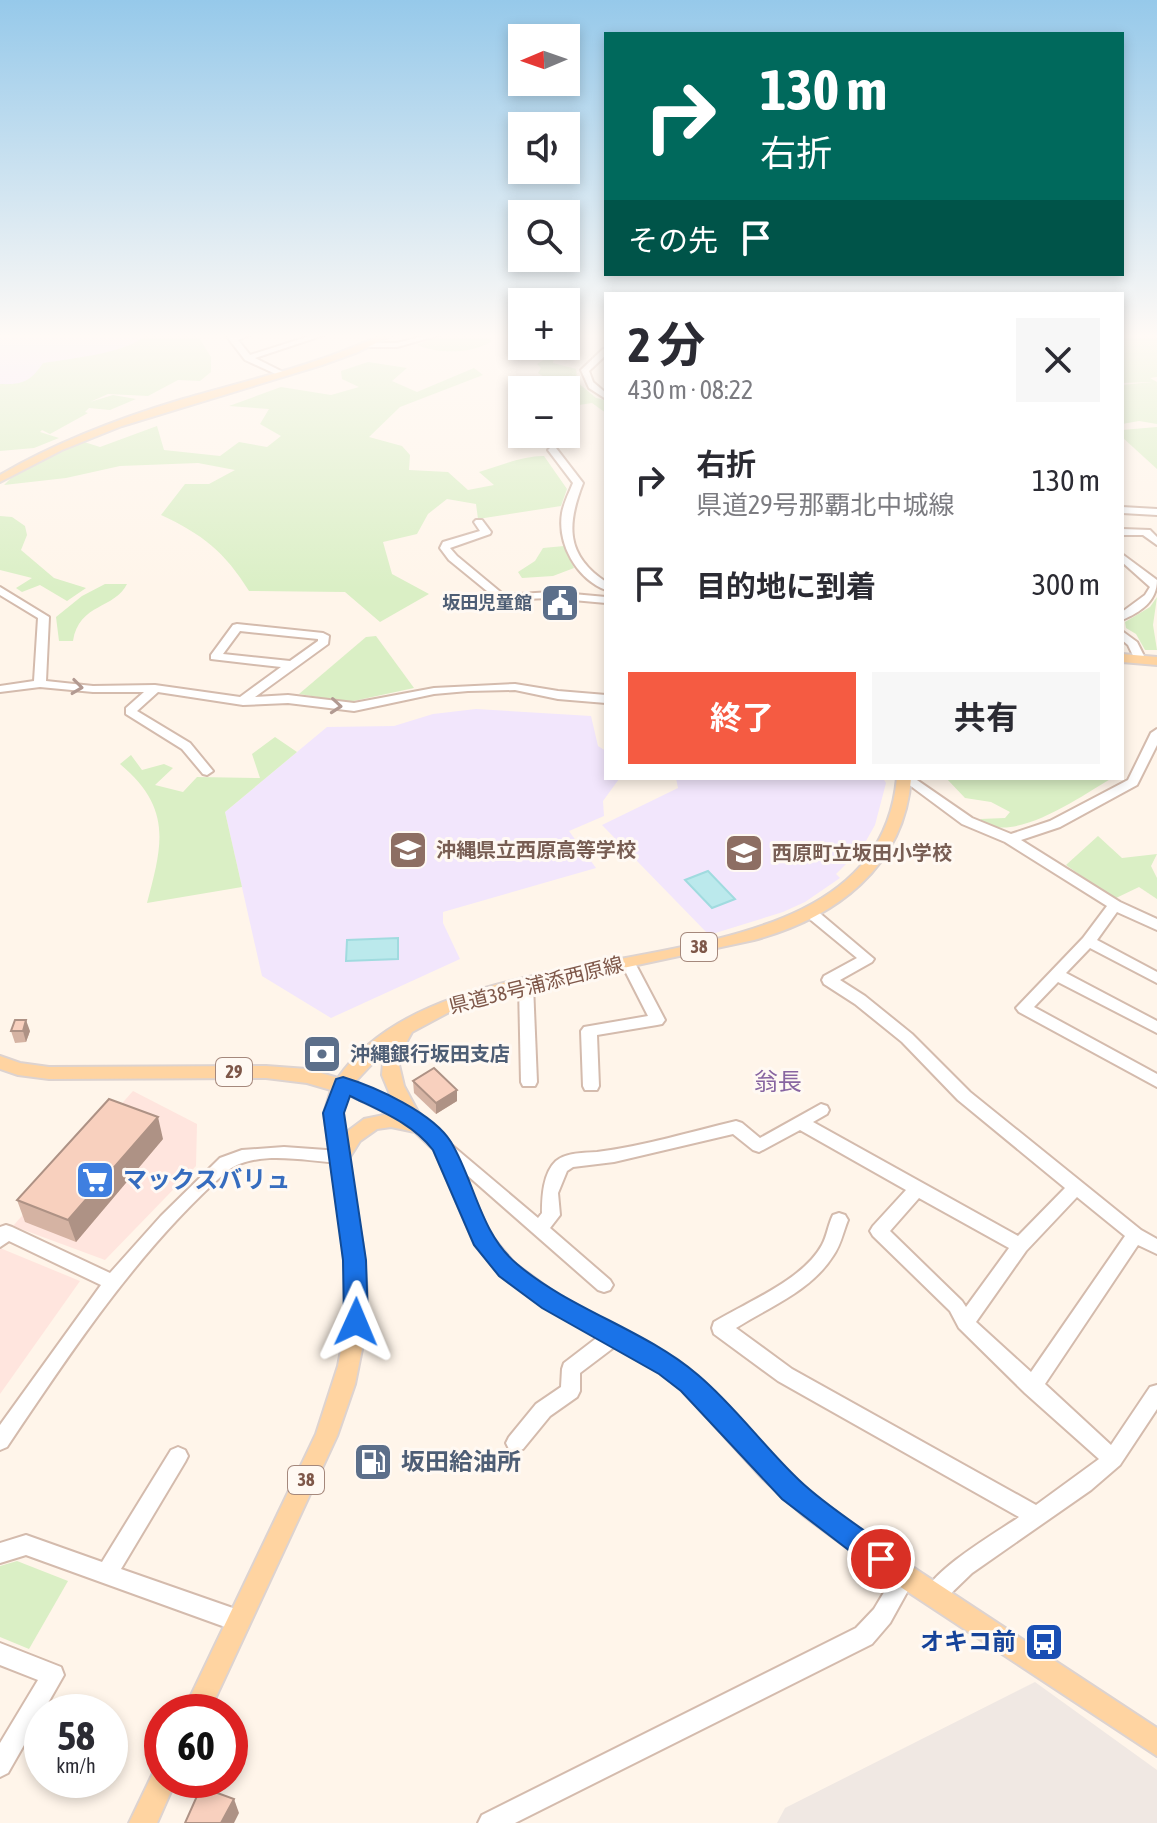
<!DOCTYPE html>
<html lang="ja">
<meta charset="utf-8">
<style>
:root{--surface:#fff;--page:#f7f7f7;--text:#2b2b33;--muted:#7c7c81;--accent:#f55b42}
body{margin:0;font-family:"Asap Condensed","Noto Sans JP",sans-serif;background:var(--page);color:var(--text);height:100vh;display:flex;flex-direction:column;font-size:30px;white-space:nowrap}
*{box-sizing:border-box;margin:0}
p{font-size:26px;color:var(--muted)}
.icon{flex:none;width:44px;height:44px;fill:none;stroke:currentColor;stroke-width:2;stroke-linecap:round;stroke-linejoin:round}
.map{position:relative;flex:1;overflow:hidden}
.drawer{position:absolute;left:604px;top:292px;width:520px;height:488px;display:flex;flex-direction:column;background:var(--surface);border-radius:0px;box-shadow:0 4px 12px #0003}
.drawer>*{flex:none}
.top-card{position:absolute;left:604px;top:32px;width:520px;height:244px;border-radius:0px;box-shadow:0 4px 12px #0003;background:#00695c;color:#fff;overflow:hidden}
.needle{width:52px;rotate:268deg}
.controls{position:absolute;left:508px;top:24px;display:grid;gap:16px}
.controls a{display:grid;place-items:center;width:72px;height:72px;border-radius:0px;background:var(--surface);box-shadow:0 4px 12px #0003;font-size:40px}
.speed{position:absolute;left:24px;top:1694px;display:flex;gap:16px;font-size:40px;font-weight:700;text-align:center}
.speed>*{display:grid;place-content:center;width:104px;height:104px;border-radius:50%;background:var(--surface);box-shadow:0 4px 12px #0003;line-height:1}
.speed small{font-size:20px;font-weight:400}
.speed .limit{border:12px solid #d22;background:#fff;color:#111}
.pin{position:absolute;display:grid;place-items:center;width:68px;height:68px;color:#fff;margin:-34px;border:4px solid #fff;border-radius:50%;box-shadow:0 2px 8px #0007}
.me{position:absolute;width:88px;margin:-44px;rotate:1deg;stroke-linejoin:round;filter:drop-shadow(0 0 6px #0008)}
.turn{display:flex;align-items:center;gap:28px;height:168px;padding:0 24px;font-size:36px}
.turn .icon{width:104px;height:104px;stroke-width:2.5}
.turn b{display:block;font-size:56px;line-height:68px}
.then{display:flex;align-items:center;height:76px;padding:0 24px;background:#0003;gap:16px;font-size:30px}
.round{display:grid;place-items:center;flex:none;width:84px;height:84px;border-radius:0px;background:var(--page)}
.headline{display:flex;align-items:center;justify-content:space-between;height:136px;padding:0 24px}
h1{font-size:48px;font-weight:700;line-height:60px}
.cta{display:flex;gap:16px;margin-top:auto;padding:16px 24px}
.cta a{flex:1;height:92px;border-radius:0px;background:var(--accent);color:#fff;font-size:32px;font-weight:700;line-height:92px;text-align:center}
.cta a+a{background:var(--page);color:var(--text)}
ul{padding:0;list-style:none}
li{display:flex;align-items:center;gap:24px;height:104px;padding:0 24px}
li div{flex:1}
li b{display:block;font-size:30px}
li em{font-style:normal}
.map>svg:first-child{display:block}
.commercial{fill:#ffe5de}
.industrial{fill:#f0e8e3}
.education{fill:#f2e6fc}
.green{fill:#daefc5}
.water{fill:#bbe9ec;stroke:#a0dbdf;stroke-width:2}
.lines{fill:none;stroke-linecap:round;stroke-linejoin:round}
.minor-casing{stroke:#d4bbad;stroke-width:4}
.major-casing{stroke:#ddd3d0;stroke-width:4}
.minor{fill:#fff;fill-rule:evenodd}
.major{fill:#ffd4a1;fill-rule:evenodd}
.wall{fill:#d5b3a3}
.shaded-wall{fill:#ae9285}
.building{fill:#f8d0be;stroke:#ae9285;stroke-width:2}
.oneway{stroke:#b29a92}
.route{fill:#1a73e8;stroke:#114b97;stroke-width:2}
.labels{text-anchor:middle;stroke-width:6;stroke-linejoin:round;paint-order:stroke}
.far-service-label{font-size:18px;font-weight:bold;fill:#4e5e75;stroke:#fff9f3;text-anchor:end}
.shield{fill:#fff9f3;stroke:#a5887c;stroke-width:2}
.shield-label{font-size:18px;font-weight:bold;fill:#7e5749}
.education-label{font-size:20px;font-weight:bold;fill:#785e54;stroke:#fff9f3;text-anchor:start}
.street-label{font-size:20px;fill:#7e5749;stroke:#fff9f3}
.service-label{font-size:20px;font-weight:bold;fill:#4e5e75;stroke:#fff9f3;text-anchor:start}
.quarter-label{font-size:24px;fill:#8865a1;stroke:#fff9f3}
.near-shop-label{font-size:24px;font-weight:bold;fill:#366cbe;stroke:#fff9f3;text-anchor:start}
.near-service-label{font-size:24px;font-weight:bold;fill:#4e5e75;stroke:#fff9f3;text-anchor:start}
.near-transit-label{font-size:24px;font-weight:bold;fill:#164399;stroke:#fff9f3;text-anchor:end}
</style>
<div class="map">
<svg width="1157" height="1823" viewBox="0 0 1157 1823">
<rect width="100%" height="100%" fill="#fff5ea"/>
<g class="commercial">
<polygon points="133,1091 197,1124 196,1166 105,1260 13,1226"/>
<polygon points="0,1248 80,1281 0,1394"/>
</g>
<polygon class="industrial" points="1035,1682 1157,1770 1157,1823 777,1823 785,1808"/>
<g class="education">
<polygon points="0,334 197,334 178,378 64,396 44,407 0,448"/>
<polygon points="476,709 591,716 598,746 606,751 606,778 619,779 603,801 604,816 569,831 596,868 443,912 443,923 460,959 331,1018 262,976 225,812 327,727 394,726 433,714"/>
<polygon points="676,778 883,778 886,783 875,825 862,848 836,874 840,878 805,902 783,912 709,935 602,825 678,788"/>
</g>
<g class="green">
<path d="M146,334H201L199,338L211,357V372L200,381L178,380L148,396L108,394L90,402L113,395L136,399L110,410L89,408L85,412L88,413L50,434L42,430L40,432L59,438L34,448L0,451V384C23,385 31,381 43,363C67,359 131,353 146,334Z"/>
<path d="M443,334H489L486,337L492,341C473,354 438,354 417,345Z"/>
<polygon points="1122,334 1157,334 1157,377 1150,378 1157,382 1157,424 1139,421 1122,424 1122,385 1152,382 1122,383"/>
<polygon points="550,356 554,358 553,363 576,369 577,382 596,398 606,400 606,413 592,403 579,405 566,398 566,390 552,390 550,381 538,373 541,368 537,364"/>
<path d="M368,362L407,368L392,381L417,392L474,368L483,375L400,407L369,437L402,446L410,455L409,470L448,472L468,490L494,485L479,472C501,466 521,456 544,456L567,489L561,506L478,519L476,504L447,499L428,514L417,534L383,542L392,574L429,594L380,622L345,592L249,591C225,552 202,534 161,515L185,484H209L235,470L198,463L120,466L66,478L4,485L11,478L81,441L100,447L157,426L164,450L220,456L239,442L267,447L281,436L260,424L269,409L229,406L281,387L331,395L359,387L342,379L341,371Z"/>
<polygon points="1157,427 1157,469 1122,437 1122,430"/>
<polygon points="0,516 12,517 25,526 27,535 21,550 54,578 86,588 67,601 40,585 22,592 16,588 32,578 0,570"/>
<polygon points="564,546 574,568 553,576 522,578 518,572 535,561 543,548"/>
<path d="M105,584H127C115,609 79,603 73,641H59L56,617L82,596Z"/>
<polygon points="1157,597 1153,625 1157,650 1145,650 1136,634 1126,628 1125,622 1150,607"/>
<polygon points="376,636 414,688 349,702 299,694 366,637"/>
<path d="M275,737L297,752L225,812L242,887L147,903C163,843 172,808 120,764L131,755L142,770L164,764L173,768L155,785L183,792L197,777L260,778L252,754Z"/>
<path d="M946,778H1112C1083,795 1009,848 980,819L1005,818L1010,812L991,802L965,798Z"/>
<polygon points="1098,836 1122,858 1157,854 1151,866 1157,878 1157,899 1139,887 1114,899 1066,865"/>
<polygon points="17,1561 68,1581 29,1649 0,1637 0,1566"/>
</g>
<g class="water">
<polygon points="708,871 735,899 712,908 685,880"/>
<polygon points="398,938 398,959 346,961 347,940"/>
</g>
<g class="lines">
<defs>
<g id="minor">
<polygon points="225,334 252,334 238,340 250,355 316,334 327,334 255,358 283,372 283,376 280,376 245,360"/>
<polygon points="431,334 443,334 397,347 366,347 362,345 366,343 397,343"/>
<polygon points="603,349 606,349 606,355 589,371 593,382 606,393 606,399 589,388 581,370"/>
<path d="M550,448H556L583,483C567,524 565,555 606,582V590C577,579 557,544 562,513C564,502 569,493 573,483L548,450Z"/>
<polygon points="1122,507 1157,509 1157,515 1122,513"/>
<polygon points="476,520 482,520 491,532 490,534 450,548 457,556 504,595 551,592 606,597 606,603 551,598 498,600 449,560 440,548 443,542 480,531 474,522"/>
<polygon points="1122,529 1150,530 1157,537 1157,545 1143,535 1122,535"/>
<path d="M1122,554L1157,580C1157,601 1141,612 1122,620V612L1145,595L1150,587L1122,562Z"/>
<path d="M0,587L49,617L46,681L93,686L155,685L240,697L281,667L211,659V655L233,625L237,624L323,633L329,636L328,644L255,697L288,695L354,703L434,688L515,684L558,691L606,695V703L558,699L515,690L468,691L434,694L354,711L288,703L243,705L158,692L137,711L190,743L213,771L207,775L203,774L182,749L126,714V708L144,692H93L40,687L0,692V686L34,681L38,618L0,595ZM240,631L318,639V641L290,661L223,654Z"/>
<polygon points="1122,631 1137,642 1146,660 1144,662 1136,662 1128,645 1122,640"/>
<polygon points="1157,729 1157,745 1137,785 1060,827 1021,840 1120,902 1157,919 1157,930 1117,912 1097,940 1157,972 1157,983 1090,948 1066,973 1157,1021 1157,1033 1058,982 1034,1007 1157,1074 1157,1087 1019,1012 1016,1008 1083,938 1107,906 1005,842 962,824 900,778 914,778 972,818 1011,834 1050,821 1128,780 1151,733"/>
<path d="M811,908L816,910L874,959L872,962L840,980L865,996L912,1034L970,1092L1141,1230L1157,1239V1254L1138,1245L1045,1384L1111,1445L1150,1387L1157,1385V1409L1120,1465L1091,1490L972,1573L942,1602L934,1605L926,1602L923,1595C935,1568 994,1534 1019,1517L778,1381L714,1334L712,1328L714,1322C747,1302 803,1280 822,1245C827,1236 828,1225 833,1215L839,1213L845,1215L848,1220C843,1232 841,1245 833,1256C811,1291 769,1307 736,1328L792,1369L1036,1505L1099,1459L1025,1393L959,1328L950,1311L873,1236L870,1231L873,1226L906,1190L800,1130L759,1152L753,1150L733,1134L614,1162L573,1167L567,1171L558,1193L560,1215L550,1228L610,1280L613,1285L610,1290L604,1292L598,1290L434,1146L436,1142L442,1140L448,1142L538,1218L542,1213C542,1197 543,1173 556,1161C567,1152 584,1153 597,1152C644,1146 690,1132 736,1121L742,1123L760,1138L821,1104L827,1106L829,1110L827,1114L813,1122L1018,1236L1065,1188L958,1100L902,1042L855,1004L824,984L822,980L824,976L857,958L806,916L804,913L806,910ZM1077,1197L1125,1236L1031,1372L976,1322L1026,1251ZM919,1198L1009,1248L966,1307L962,1301L890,1231Z"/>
<polygon points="628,958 635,963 665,1020 662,1024 657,1025 597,1035 599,1086 597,1090 585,1090 583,1086 581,1031 584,1027 648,1016 621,963"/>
<polygon points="526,980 533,985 537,1082 535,1086 523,1086 521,1082 519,985"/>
<path d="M284,1147L340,1151L346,1153L348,1157L346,1161L340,1163C306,1161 257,1149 227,1171C139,1249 72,1350 7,1447L0,1450V1425L101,1285L9,1241L0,1247V1227L6,1225L12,1227L110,1273L161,1216L220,1158L242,1150Z"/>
<polygon points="614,1328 621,1330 623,1336 621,1342 580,1373 580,1391 577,1397 550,1416 523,1449 516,1452 509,1449 506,1443 509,1437 536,1404 561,1387 562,1369 564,1363 607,1330"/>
<polygon points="178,1447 185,1450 188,1456 185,1462 121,1569 247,1613 250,1621 247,1629 239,1632 26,1555 0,1563 0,1543 26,1535 102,1562 171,1450"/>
<polygon points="905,1566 912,1569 916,1576 890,1623 872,1644 515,1823 478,1823 482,1815 856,1628 874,1609 898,1569"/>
<polygon points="0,1643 61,1667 64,1675 8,1773 0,1777 0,1743 38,1680 0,1665"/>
</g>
<g id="major">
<path d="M383,334H394L358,352L322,365L122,426L62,450L0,482V475C57,442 117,419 180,400C248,380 319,365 383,334Z"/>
<polygon points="1122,654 1157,657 1157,665 1122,662"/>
<path d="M897,778H911C904,868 835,918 754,940L525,989L453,1010L412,1032L400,1054L399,1065L404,1086L418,1112L449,1141L490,1234L514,1263L558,1295L676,1359L698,1376L778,1464L820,1500L914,1568L1157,1728V1756L896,1584L804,1516L762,1478L682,1390L660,1373L544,1307L500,1275L475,1245L434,1150L415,1132L391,1127L377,1129L360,1141L348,1160L363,1247L367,1292L366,1329L355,1384L337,1436L209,1712H183L316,1434L338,1366L345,1329L347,1292L343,1247L324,1113L331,1090L307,1083L266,1078L49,1079L18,1075L0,1069V1056L20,1063L49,1067L266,1066L307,1069L338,1078C457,905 874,1017 897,778ZM384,1051L382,1075L392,1099L354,1083ZM347,1094L389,1114L364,1119L344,1134L342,1113Z"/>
<polygon points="162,1767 162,1780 176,1780 157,1823 129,1823 154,1771"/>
</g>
</defs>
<use href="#minor" class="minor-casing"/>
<use href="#major" class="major-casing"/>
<use href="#minor" class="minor"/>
<use href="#major" class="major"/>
</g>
<g class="wall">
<polygon points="11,1031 30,1031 26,1042 15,1043"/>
<polygon points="413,1081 457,1101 436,1114 414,1093"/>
<polygon points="163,1139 76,1242 25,1222 17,1200"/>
</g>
<g class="shaded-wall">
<polygon points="26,1020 30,1031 26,1042 23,1031"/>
<polygon points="457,1090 457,1101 436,1114 436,1103"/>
<polygon points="158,1117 163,1139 76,1242 68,1220"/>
<polygon points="234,1799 239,1813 234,1823 221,1823"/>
</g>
<g class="building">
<polygon points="15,1020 26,1020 23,1031 11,1031"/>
<polygon points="434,1068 457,1090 436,1103 413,1081"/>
<polygon points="109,1099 158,1117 68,1220 17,1200"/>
<polygon points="201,1787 234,1799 221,1823 185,1823"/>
</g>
<defs><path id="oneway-chevron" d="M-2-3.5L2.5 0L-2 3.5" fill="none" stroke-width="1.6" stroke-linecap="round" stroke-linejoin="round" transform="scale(2)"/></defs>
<g class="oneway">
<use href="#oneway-chevron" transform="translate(77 687) rotate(7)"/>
<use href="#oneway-chevron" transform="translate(336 706) rotate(5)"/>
</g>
<linearGradient id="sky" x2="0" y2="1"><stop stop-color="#96c9ea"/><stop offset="0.57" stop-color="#fffaf6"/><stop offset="1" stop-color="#fffaf6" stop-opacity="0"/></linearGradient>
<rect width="1157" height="589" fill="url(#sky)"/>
<path class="route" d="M343,1077C376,1087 433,1113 451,1142C475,1182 480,1233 517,1264C571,1310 644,1329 698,1375C735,1406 764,1447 799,1480C826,1506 861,1527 891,1550L895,1559L891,1568L881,1572L872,1568L782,1499L681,1391L659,1374L542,1308L499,1276L474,1245L433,1150C412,1123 380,1111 350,1096L344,1113L366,1260L368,1322L364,1329L356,1332L347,1329L344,1322L343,1260L323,1113L336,1079Z"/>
<defs>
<symbol id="civic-square" viewBox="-11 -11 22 22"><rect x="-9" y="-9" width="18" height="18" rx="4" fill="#5c6f8a" stroke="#fff9f3"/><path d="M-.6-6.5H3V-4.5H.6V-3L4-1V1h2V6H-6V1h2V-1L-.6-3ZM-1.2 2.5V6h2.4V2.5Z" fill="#fff"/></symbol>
<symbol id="school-square" viewBox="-11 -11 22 22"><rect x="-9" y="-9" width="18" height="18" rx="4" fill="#8d6e63" stroke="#fff9f3"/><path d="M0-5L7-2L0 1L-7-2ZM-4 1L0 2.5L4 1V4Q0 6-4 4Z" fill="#fff"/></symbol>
<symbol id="bank-square" viewBox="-11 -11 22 22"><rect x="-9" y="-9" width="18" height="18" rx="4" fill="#5c6f8a" stroke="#fff9f3"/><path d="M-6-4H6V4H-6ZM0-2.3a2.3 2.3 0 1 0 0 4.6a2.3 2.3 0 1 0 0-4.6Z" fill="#fff"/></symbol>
<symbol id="supermarket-square" viewBox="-11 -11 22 22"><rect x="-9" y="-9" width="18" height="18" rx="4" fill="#3f7fe0" stroke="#fff9f3"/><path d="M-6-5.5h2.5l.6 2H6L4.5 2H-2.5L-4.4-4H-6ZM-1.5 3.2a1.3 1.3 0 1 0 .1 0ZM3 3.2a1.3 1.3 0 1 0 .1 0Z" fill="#fff"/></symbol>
<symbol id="fuel-square" viewBox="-11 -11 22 22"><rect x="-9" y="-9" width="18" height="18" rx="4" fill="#5c6f8a" stroke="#fff9f3"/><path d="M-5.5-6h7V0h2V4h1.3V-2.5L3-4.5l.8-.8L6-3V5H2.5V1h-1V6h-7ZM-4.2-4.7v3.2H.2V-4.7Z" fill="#fff"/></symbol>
<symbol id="bus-square" viewBox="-11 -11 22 22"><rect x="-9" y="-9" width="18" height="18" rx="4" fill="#1a4fb4" stroke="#fff9f3"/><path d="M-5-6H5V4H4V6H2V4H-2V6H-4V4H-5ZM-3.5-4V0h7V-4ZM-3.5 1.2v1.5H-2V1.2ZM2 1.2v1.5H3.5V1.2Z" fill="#fff"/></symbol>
</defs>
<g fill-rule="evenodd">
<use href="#civic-square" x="538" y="581" width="44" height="44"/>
<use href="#school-square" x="386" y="828" width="44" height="44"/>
<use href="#school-square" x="722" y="831" width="44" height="44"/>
<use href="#bank-square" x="300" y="1032" width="44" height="44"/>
<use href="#supermarket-square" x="73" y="1158" width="44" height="44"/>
<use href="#fuel-square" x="351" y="1440" width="44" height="44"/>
<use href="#bus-square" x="1022" y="1620" width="44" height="44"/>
</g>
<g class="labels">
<g class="far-service-label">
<text x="532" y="609">坂田児童館</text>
</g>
<g class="shield">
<rect x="681" y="933" width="36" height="28" rx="6"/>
<rect x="216" y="1058" width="36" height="28" rx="6"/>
<rect x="288" y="1466" width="36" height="28" rx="6"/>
</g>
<g class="shield-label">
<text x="699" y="953">38</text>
<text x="234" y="1078">29</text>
<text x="306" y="1486">38</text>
</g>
<g class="education-label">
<text x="436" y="857">沖縄県立西原高等学校</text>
<text x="772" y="860">西原町立坂田小学校</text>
</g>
<g class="street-label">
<text transform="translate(536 985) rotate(-14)" y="7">県道38号浦添西原線</text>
</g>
<g class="service-label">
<text x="350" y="1061">沖縄銀行坂田支店</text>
</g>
<g class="quarter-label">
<text x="778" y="1090">翁長</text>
</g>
<g class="near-shop-label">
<text x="123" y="1188">マックスバリュ</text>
</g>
<g class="near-service-label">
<text x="401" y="1470">坂田給油所</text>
</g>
<g class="near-transit-label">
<text x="1016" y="1650">オキコ前</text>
</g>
</g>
</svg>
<div class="controls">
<a><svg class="needle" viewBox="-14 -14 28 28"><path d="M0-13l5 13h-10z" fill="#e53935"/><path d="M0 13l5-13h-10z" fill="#7c7c81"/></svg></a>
<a><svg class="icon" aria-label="sound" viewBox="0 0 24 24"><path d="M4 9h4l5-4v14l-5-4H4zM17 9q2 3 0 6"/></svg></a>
<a><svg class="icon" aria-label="search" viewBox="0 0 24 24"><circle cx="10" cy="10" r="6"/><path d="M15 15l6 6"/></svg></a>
<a>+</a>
<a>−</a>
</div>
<div class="speed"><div>58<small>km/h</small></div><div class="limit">60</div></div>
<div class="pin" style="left:881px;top:1559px;background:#d93025"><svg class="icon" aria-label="arrive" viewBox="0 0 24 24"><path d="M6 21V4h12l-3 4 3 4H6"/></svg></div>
<svg class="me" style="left:356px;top:1322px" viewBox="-20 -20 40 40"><path d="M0-17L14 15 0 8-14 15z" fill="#1a73e8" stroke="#fff" stroke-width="4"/></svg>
<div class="top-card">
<div class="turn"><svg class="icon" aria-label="right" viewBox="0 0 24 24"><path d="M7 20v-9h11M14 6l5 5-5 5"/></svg><div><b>130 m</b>右折</div></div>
<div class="then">その先<svg class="icon" aria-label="arrive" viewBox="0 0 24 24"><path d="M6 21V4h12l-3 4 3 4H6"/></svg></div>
</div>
<section class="drawer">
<div class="headline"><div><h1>2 分</h1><p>430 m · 08:22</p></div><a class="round"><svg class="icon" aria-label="close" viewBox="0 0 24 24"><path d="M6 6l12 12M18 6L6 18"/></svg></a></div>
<ul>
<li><svg class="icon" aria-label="right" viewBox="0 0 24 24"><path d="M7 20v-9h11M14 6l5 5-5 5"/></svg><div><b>右折</b><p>県道29号那覇北中城線</p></div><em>130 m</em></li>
<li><svg class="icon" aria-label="arrive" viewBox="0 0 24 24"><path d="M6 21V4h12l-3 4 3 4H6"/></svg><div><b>目的地に到着</b></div><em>300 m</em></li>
</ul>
<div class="cta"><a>終了</a><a>共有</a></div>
</section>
</div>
